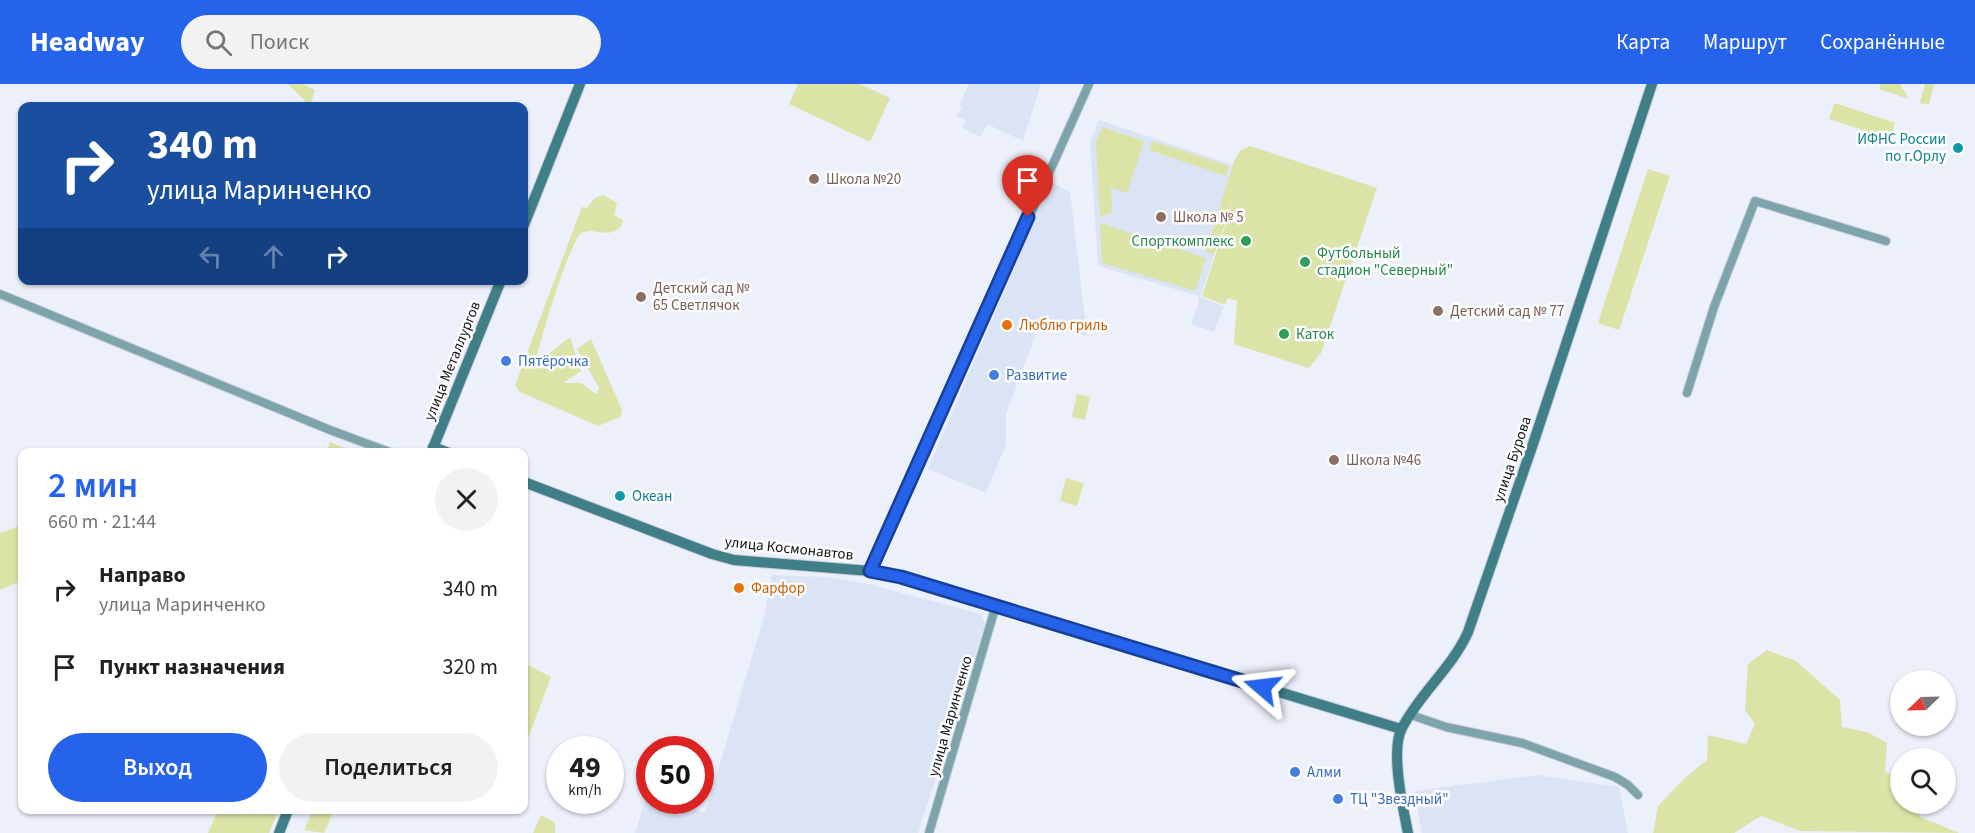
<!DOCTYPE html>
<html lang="ru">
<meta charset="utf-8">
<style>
:root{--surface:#fff;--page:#f2f2f2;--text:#202124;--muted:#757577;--accent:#2563eb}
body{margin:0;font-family:"Source Sans 3",sans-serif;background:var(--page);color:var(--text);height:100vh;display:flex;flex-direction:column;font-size:22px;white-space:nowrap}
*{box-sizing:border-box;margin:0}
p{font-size:20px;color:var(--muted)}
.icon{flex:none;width:33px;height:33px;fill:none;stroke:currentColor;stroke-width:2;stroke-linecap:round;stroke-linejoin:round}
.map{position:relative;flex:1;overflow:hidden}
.side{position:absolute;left:18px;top:364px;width:510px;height:366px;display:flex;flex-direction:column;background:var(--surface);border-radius:12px;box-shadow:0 2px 4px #0004}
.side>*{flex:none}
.banner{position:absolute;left:18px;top:18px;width:510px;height:183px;border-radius:12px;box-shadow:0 2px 4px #0004;background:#1a4fa0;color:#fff;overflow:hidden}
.needle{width:39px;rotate:247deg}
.tools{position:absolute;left:1890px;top:586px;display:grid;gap:12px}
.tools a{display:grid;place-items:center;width:66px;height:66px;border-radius:50%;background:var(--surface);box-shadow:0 2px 4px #0004;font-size:30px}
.speed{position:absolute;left:546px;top:652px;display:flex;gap:12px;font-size:30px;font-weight:700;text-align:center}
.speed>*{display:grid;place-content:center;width:78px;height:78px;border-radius:50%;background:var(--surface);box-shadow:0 2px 4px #0004;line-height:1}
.speed small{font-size:15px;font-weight:400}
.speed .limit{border:9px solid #d22;background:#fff;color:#111}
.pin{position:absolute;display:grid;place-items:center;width:51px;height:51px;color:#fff;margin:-62px -26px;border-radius:50% 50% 50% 0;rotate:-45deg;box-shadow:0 0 6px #0007}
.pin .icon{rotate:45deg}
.me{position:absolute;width:66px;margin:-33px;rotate:287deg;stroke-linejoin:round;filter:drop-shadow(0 0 4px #0008)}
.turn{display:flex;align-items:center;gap:21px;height:126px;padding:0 30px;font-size:27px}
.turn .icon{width:78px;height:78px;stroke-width:2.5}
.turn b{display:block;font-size:42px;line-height:51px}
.lanes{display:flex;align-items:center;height:57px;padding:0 30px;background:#0003;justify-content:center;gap:30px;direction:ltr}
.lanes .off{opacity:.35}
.round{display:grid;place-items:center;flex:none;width:63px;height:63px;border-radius:32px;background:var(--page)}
.overview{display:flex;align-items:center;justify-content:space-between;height:102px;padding:0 30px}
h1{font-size:36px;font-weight:600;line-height:45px;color:var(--accent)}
.button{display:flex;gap:12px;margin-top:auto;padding:12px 30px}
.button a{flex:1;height:69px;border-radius:36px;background:var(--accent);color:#fff;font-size:24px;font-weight:600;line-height:69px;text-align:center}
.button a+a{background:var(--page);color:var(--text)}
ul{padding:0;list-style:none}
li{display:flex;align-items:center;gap:18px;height:78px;padding:0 30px}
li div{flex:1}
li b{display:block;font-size:22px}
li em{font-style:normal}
header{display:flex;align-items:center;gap:36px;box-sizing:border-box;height:84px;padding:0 30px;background:var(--accent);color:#fff}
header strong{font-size:28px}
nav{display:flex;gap:33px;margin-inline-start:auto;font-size:21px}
.search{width:420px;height:54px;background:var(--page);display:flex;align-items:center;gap:15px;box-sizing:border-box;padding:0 21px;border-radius:33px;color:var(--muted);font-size:22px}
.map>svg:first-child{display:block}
.built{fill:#dbe4f4}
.green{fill:#dbe3a6}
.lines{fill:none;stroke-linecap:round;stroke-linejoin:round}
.street-casing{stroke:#c8ccd6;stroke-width:10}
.secondary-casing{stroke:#c8ccd6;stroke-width:12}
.street{stroke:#7da4aa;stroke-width:8}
.secondary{stroke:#417f88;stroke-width:10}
.route-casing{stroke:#184099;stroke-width:15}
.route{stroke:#2563eb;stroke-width:10}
.culture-dot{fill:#0f9aa8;stroke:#fdfdfd;stroke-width:2}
.education-dot{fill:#8d6e63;stroke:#fdfdfd;stroke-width:2}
.leisure-dot{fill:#2e9e5b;stroke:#fdfdfd;stroke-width:2}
.food-dot{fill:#e8710a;stroke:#fdfdfd;stroke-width:2}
.shop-dot{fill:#3f7fe0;stroke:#fdfdfd;stroke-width:2}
.labels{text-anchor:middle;stroke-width:5;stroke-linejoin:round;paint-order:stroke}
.culture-label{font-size:15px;fill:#0d838f;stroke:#fdfdfd;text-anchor:end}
.education-label{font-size:15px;fill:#785e54;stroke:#fdfdfd;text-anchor:start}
.leisure-label{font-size:15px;fill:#27864d;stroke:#fdfdfd;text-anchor:start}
.food-label{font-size:15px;fill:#c56008;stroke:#fdfdfd;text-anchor:start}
.street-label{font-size:15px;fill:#0f1114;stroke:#fdfdfd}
.shop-label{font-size:15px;fill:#366cbe;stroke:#fdfdfd;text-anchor:start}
</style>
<header>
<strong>Headway</strong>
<div class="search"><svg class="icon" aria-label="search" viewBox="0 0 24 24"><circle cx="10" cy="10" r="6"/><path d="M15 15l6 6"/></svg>Поиск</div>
<nav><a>Карта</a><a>Маршрут</a><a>Сохранённые</a></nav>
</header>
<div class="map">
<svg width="1975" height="749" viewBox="0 0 1975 749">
<rect width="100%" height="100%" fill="#ebf0fb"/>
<g class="built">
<polygon points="969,0 1041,0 1023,57 987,40 981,53 962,44 966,37 957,32 962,23 959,21"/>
<polygon points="1099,36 1243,84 1200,213 1224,222 1214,248 1191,240 1199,217 1198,212 1098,182 1090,58"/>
<polygon points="1051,98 1070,108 1087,252 1040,240 1006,330 1006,361 986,409 928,385"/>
<polygon points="772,491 828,493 864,499 981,530 985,540 918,749 635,749 648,707 650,717 674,717 705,729 765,529"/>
<polygon points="1537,691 1619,703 1628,749 1422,749 1414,707"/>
</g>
<g class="green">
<polygon points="288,0 303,0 315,6 310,22"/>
<polygon points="798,0 860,0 890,14 870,58 789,20"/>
<polygon points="1881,0 1900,0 1909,15 1879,5"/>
<polygon points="1925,0 1934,0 1929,21 1920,19"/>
<polygon points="1835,19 1895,39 1890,55 1829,35"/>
<polygon points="1102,43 1144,57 1127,109 1111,103 1112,128 1100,133 1096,59"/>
<polygon points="1152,57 1229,82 1226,92 1149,66"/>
<polygon points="1250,62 1377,104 1321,269 1309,284 1234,260 1237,217 1227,214 1225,221 1202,212 1240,96 1214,171 1206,168 1234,77 1241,66"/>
<polygon points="1648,85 1670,92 1619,246 1598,239"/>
<path d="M603,111L617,119L614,131L623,136L621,143C605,156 596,142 582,149C570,154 538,263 535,281L570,253L581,287L563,299H581L596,310L599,304L577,265L591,255L622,326L620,333L598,342L520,308L515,301L582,123L587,124L595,114Z"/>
<polygon points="1100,139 1206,174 1195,207 1102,179"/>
<polygon points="1077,310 1090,313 1085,336 1072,333"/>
<polygon points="330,358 357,369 326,369"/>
<polygon points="1066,394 1084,399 1077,422 1060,417"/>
<polygon points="22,441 22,497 0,506 0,449"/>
<polygon points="1767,566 1796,577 1840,616 1842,643 1867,648 1887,659 1885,687 1900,697 1900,720 1918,720 1920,733 1959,749 1800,747 1761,732 1734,749 1653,749 1658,722 1685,694 1707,676 1708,651 1746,660 1755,640 1745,626 1748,580"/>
<polygon points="524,579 551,593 524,665"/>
<polygon points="218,726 279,726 269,749 208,749"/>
<polygon points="313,726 334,726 324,749 304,746"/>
<polygon points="541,731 555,739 555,749 533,749"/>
</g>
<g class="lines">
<defs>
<g id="street">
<polyline points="0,210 330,346 392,369"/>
<polyline points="1687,309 1714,223 1755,117 1886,157"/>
<polyline points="870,487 1089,0"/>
<polyline points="1411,631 1446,643 1522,659 1615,693 1628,701 1638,711"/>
<polyline points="929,749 996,521"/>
</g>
<g id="secondary">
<polyline points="524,141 580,0"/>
<polyline points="433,363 449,369"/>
<polyline points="431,369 501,196"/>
<polyline points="524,398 712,470 734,476 870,487 901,493 1401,645"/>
<polyline points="279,749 288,726"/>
<path d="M1408,749C1403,724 1390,666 1402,644C1420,609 1452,584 1468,548L1534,357L1652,0"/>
</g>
</defs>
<use href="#street" class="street-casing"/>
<use href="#secondary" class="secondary-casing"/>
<use href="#street" class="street"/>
<use href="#secondary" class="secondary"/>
</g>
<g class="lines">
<defs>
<polyline id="route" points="1028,133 870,487 901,493 1262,603"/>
</defs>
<use href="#route" class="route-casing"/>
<use href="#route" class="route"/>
</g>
<g class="culture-dot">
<circle cx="1958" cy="64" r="6"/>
<circle cx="620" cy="412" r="6"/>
</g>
<g class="education-dot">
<circle cx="814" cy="95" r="6"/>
<circle cx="1161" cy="133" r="6"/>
<circle cx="641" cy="213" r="6"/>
<circle cx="1438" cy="227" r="6"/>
<circle cx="1334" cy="376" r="6"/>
</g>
<g class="leisure-dot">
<circle cx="1246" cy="157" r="6"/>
<circle cx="1305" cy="178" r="6"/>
<circle cx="1284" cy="250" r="6"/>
</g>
<g class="food-dot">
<circle cx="1007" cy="241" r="6"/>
<circle cx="739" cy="504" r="6"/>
</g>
<g class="shop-dot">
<circle cx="506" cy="277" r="6"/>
<circle cx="994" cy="291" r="6"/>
<circle cx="1295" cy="688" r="6"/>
<circle cx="1338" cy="715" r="6"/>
</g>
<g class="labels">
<g class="culture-label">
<text x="1946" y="60">ИФНС России<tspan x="1946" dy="17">по г.Орлу</tspan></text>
<text x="632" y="417" text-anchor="start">Океан</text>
</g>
<g class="education-label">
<text x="826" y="100">Школа №20</text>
<text x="1173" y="138">Школа № 5</text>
<text x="653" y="209">Детский сад №<tspan x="653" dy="17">65 Светлячок</tspan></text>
<text x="1450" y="232">Детский сад № 77</text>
<text x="1346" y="381">Школа №46</text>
</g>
<g class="leisure-label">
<text x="1234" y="162" text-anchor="end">Спорткомплекс</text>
<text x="1317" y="174">Футбольный<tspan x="1317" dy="17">стадион "Северный"</tspan></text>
<text x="1296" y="255">Каток</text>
</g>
<g class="food-label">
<text x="1019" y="246">Люблю гриль</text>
<text x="751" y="509">Фарфор</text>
</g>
<g class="street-label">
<text transform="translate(452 277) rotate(-68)" y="5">улица Металлургов</text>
<text transform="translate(1512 375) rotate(-71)" y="5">улица Бурова</text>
<text transform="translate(789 464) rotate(6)" y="5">улица Космонавтов</text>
<text transform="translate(950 632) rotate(-74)" y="5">улица Маринченко</text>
</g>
<g class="shop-label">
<text x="518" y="282">Пятёрочка</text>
<text x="1006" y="296">Развитие</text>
<text x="1307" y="693">Алми</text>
<text x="1350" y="720">ТЦ "Звездный"</text>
</g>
</g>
</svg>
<div class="tools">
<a><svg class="needle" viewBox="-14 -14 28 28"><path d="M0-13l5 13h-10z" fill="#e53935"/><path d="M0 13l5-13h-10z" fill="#757577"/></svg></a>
<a><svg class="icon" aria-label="search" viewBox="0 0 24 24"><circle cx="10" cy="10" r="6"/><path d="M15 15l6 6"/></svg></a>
</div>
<div class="speed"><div>49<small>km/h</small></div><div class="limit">50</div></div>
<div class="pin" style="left:1028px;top:133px;background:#d93025"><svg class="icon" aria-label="arrive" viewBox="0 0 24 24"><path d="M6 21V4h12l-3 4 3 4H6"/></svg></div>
<svg class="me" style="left:1262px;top:603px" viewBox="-20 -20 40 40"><path d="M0-17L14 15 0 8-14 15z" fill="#2563eb" stroke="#fff" stroke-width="4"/></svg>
<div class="banner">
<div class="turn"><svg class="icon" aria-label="right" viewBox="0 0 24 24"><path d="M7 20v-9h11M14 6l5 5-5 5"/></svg><div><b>340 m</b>улица Маринченко</div></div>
<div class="lanes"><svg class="icon off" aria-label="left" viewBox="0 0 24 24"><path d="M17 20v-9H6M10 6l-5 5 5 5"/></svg><svg class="icon off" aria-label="ahead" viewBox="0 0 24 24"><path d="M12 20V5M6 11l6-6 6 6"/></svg><svg class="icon" aria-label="right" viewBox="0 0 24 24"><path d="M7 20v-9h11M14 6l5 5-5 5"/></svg></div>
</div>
<section class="side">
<div class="overview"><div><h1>2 мин</h1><p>660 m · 21:44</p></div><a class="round"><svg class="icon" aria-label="close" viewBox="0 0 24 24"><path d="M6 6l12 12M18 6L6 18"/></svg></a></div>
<ul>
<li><svg class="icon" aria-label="right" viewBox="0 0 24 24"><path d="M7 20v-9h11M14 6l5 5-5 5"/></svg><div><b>Направо</b><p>улица Маринченко</p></div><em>340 m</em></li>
<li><svg class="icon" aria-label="arrive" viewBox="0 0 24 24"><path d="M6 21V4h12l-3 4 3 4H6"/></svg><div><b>Пункт назначения</b></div><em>320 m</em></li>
</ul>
<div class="button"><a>Выход</a><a>Поделиться</a></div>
</section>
</div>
